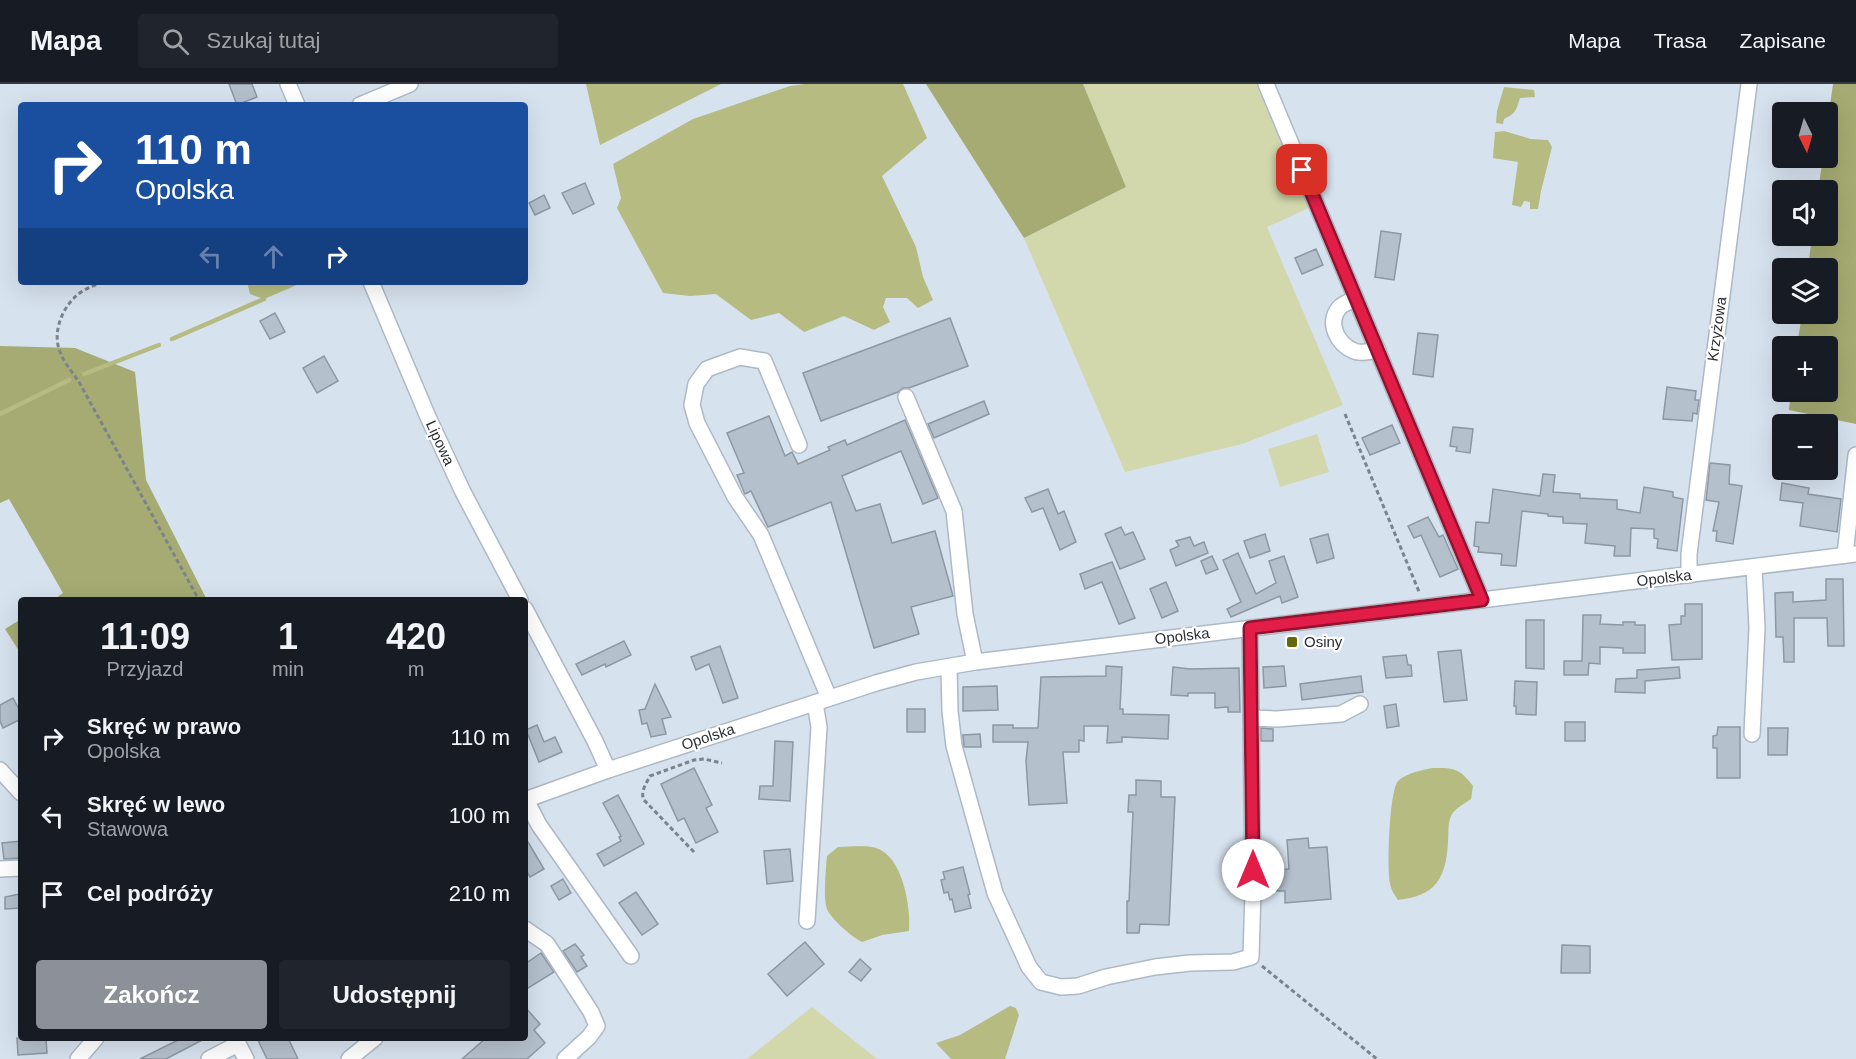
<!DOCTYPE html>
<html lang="pl">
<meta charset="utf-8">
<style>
:root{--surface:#171b24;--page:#20242c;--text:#f1f3f6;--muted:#9ea1a6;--line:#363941;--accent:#8c9099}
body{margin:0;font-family:Helvetica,sans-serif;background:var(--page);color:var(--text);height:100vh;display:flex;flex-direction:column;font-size:22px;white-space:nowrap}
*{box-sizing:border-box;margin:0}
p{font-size:20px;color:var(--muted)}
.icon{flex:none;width:33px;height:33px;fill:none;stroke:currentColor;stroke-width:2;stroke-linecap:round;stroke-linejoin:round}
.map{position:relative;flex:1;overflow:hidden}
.side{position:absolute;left:18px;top:513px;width:510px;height:444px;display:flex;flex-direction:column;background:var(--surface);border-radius:6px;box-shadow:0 6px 24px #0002}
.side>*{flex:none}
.hud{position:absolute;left:18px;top:18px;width:510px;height:183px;border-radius:6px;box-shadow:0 6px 24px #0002;background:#1a4fa0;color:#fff;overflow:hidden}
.needle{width:39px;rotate:175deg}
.controls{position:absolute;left:1772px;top:18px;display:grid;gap:12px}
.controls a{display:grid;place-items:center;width:66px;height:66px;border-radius:6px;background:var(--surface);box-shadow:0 6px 24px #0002;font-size:30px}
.pin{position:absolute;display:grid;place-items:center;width:51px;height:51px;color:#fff;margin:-26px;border-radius:12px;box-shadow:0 3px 9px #0006}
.me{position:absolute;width:66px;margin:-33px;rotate:0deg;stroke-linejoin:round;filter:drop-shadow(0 0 4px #0008)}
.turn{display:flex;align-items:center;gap:21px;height:126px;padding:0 18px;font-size:27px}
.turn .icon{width:78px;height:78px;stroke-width:2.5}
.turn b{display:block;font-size:42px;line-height:51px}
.lanes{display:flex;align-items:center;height:57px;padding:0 18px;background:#0003;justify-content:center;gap:30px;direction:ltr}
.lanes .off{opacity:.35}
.eta{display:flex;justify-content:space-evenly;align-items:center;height:102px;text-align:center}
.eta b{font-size:36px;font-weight:600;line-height:42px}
.button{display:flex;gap:12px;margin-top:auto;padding:12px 18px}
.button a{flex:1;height:69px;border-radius:6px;background:var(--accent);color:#fff;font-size:24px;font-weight:600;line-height:69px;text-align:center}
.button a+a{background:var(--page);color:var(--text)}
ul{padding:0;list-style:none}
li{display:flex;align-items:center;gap:18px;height:78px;padding:0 18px}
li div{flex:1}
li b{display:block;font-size:22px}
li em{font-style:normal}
header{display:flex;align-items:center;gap:36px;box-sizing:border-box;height:84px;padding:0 30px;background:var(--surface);border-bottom:2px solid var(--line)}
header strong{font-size:28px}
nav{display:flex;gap:33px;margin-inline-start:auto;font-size:21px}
.search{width:420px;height:54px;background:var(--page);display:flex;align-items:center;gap:15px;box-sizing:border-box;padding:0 21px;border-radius:6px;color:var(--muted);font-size:22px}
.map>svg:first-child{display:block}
.green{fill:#d2d8ac}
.forest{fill:#a5ab72}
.water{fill:#b5bb81}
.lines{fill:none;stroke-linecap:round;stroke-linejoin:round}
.stream{stroke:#b5bb81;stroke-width:4.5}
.building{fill:#b4c0cc;stroke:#8c98a4;stroke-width:1.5}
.minor-casing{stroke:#adb9c5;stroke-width:18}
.path{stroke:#7c838c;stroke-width:3;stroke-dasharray:4.5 3;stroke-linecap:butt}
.minor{stroke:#fff;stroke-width:15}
.route-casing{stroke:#92132f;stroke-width:15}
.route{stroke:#e11d48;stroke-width:10}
.poi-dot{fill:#636909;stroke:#fff;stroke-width:2}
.labels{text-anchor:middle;stroke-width:4.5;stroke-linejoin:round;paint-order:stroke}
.street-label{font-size:15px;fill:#2b2f34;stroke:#fff}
.poi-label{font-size:15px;fill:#2b2f34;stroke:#fff;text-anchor:start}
</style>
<header>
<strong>Mapa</strong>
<div class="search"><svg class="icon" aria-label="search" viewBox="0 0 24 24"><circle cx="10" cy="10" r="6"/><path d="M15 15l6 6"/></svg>Szukaj tutaj</div>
<nav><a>Mapa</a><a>Trasa</a><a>Zapisane</a></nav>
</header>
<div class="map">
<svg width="1856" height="975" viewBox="0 0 1856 975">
<rect width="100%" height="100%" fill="#d6e2ee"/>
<g class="green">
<polygon points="1083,0 1260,0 1311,123 1267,143 1343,321 1242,360 1125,388 1024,154 1126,103"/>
<polygon points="1317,350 1329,388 1280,403 1268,365"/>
<polygon points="812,923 877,975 747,975"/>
</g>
<g class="forest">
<polygon points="926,0 1083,0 1126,103 1024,154"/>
<polygon points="1833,0 1856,0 1856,340 1789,326 1791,308 1827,308 1827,262 1797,262 1802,230 1827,230 1827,184 1808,184 1812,152 1827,152 1827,106 1818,106 1823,74 1827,74 1827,43"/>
<polygon points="0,262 75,264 135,288 146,396 207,516 53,516 63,509 9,415 0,419"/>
<polygon points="21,535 21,570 5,545"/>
</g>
<g class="water">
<polygon points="586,0 721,0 600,61"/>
<polygon points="805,0 903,0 927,54 882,92 916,163 923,193 933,216 918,224 907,214 886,214 883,223 890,238 874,246 844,232 804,248 779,229 751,236 716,210 690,212 663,209 617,124 621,114 613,80 693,35 790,2"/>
<path d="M1504,3L1534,6L1535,13L1520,14C1516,27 1515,30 1504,35L1503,40L1496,39L1497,27Z"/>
<polygon points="1504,47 1531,55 1548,56 1552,63 1541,107 1538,125 1530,125 1530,118 1524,117 1521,123 1512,121 1518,78 1493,74 1495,48"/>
<polygon points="247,198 304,198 264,215 250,210"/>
<path d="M1433,684C1455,684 1459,684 1473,702L1471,715C1465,719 1456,724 1452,730C1447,739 1449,749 1448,758C1446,794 1436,812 1398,816C1394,810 1391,806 1390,799C1387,784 1389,708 1398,697C1406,689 1422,686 1433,684Z"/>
<path d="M838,763C850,763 865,761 876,764C903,772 911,824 909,847L882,851L862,858C852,853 831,835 827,825C823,815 826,784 827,772Z"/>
<polygon points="1010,922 1016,924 1019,931 1005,975 951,975 936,959 960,951"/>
</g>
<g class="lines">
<g class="stream">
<polyline points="172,255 264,215"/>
<polyline points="84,290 159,261"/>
<polyline points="0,330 69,296"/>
</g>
</g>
<g class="building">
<polygon points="229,0 252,0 257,13 237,21"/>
<polygon points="585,99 594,120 573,130 562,109"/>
<polygon points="544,111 550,124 535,131 529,119"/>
<polygon points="1381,147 1401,150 1394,196 1375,193"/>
<polygon points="1316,165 1323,181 1302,190 1295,174"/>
<polygon points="275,229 285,248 270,255 260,237"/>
<polygon points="950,234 968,282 909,304 903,304 898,308 821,337 803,289"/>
<polygon points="1418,249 1438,251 1433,293 1413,290"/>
<polygon points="324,272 338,297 317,309 303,284"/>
<polygon points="1667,303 1696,307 1695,316 1699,316 1697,330 1693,329 1692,337 1663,335"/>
<polygon points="984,317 989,330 934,354 928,340"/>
<polygon points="769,332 785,372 792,368 798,380 830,366 828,363 845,356 847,361 905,336 938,414 923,420 901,367 842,392 856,427 880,420 892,459 935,447 953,512 911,523 919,550 874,564 831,418 768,443 751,407 745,410 744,408 737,391 744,389 727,349"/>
<polygon points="1392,341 1400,359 1370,371 1362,354"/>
<polygon points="1453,343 1473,345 1470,369 1456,367 1457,363 1450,362"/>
<polygon points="1710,379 1730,381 1729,400 1742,402 1733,460 1716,457 1717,447 1713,447 1719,418 1706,416"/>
<polygon points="1543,390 1555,391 1553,408 1580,410 1580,414 1617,416 1617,425 1640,429 1644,403 1673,408 1673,413 1683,415 1677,467 1657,464 1658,455 1654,454 1654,445 1631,444 1630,472 1614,472 1615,462 1585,459 1587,440 1563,439 1563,433 1548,432 1548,430 1522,427 1516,482 1501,481 1502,470 1478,468 1479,463 1474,462 1476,438 1489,439 1493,405 1540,412"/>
<polygon points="1782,399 1809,404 1808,410 1841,415 1837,448 1800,442 1803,419 1780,416"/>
<polygon points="1048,405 1058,430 1064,427 1076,458 1060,466 1043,424 1032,428 1025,414"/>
<polygon points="1428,433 1439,453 1443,451 1458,485 1440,493 1421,451 1414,454 1408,442"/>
<polygon points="1121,443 1125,451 1133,448 1145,475 1120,485 1105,450"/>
<polygon points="1265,450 1270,467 1250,474 1244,457"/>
<polygon points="1328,450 1334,474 1317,479 1310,455"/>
<polygon points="1190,453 1194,462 1204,458 1208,469 1176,482 1170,466 1179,462 1176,457"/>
<polygon points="1238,469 1256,510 1276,499 1269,477 1284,472 1298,513 1282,519 1280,512 1231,533 1227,525 1241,518 1223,476"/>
<polygon points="1212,472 1218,485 1206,490 1201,477"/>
<polygon points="1112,478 1135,534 1119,540 1102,498 1085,505 1080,490"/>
<polygon points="1826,495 1843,495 1844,562 1828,562 1827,534 1794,534 1794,578 1784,578 1783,553 1776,553 1775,509 1793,508 1793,518 1826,516"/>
<polygon points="1166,498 1178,527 1162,534 1150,505"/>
<polygon points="1685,520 1702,520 1702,575 1672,576 1669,541 1681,540 1681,532 1685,532"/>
<polygon points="1583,531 1601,531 1600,540 1623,541 1623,538 1635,538 1635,541 1645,541 1645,569 1623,569 1623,564 1600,563 1600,580 1589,579 1588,591 1564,591 1564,577 1582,577"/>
<polygon points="1526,536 1544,536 1544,585 1526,584"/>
<polygon points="624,557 631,571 606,583 605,580 582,591 576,580"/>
<polygon points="720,562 738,614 723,619 709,580 696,586 691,573"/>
<polygon points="1461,566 1467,616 1444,618 1438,568"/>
<polygon points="1406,571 1408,581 1411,581 1412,592 1386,594 1383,573"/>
<polygon points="1106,582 1122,583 1120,625 1123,625 1123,630 1169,631 1168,655 1122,653 1122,658 1107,659 1108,642 1084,642 1084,657 1079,656 1079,668 1063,668 1067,719 1029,721 1026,677 1028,658 993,658 993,641 1013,641 1013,644 1038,644 1041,593 1106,592"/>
<polygon points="1284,582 1286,602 1264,604 1263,583"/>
<polygon points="1173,583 1190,585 1239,584 1240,628 1228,628 1228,623 1215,624 1215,609 1188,609 1188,612 1171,611"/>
<polygon points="1679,583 1680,594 1645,597 1645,609 1615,608 1616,595 1637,594 1637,586"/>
<polygon points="1361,592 1363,608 1302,616 1300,600"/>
<polygon points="1515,597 1537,598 1536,631 1516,630 1516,622 1514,622"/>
<polygon points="655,600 671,633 662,635 666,650 651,653 647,639 642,640 639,626 645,625"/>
<polygon points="997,602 998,626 963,627 963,603"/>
<polygon points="13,614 21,629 21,635 3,644 0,637 0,621"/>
<polygon points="1396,620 1399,642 1387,644 1384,622"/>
<rect x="907" y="625" width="18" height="23"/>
<rect x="1565" y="638" width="20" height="19"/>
<polygon points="537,641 544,658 555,653 562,668 539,678 526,646"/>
<polygon points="1718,643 1740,643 1740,694 1717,694 1717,664 1713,664 1713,652 1717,651"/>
<polygon points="1261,644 1273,645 1273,657 1261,657"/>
<polygon points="1768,644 1788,644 1787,671 1768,671"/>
<polygon points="980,650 981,663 964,663 963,651"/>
<polygon points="775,657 793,658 790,717 759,715 760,702 773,702"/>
<polygon points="694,684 712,721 706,724 718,748 696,759 684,734 678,737 661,700"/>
<polygon points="1136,696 1161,697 1161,713 1175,713 1169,841 1140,840 1139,849 1127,849 1127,817 1129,817 1133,728 1128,728 1129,711 1136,711"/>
<polygon points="618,711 644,760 604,782 597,770 621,757 619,753 621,752 603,719"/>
<polygon points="525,753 544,785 530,793 525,785"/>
<polygon points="1308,754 1309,764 1327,763 1331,815 1285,819 1285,807 1277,807 1277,803 1268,803 1266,787 1289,785 1287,756"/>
<polygon points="21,757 21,774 4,775 2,759"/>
<polygon points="790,765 793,797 767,800 764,767"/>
<polygon points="963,783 970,810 968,811 971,824 955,828 952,815 950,816 948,808 944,809 941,796 945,795 943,788"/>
<polygon points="563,795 571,809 559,816 551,802"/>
<polygon points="636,808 658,840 642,851 619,819"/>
<polygon points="20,810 21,824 5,825 5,813"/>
<polygon points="805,858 824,880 787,912 768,890"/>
<polygon points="575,860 584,871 581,873 587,882 577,888 563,867"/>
<polygon points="1562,861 1590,862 1590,889 1561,889"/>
<polygon points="541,869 554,888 525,906 525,880"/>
<polygon points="860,875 871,885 861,897 849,888"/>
<polygon points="525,923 540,940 534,946 545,959 527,975 462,975 486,954 525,954"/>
<polygon points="17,954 46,954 47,969 18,971"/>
<polygon points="182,954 206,954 166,975 140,975"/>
<polygon points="257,954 288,954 298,975 267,975"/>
</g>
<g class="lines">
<defs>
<g id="minor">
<polyline points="288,0 297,21"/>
<polyline points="1266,0 1482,516"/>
<polyline points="360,21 410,0"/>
<polyline points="371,198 428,333 463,408 520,516"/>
<path d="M1356,215C1351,217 1343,219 1339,224C1327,239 1337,260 1354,267C1360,270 1371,267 1378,266"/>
<polyline points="906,313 954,427 965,530 975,578"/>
<polyline points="799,361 764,277 740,273 707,285 696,300 692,321 697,339 735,413 761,451 829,614"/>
<polyline points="1845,471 1856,371"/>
<polyline points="1689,491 1689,470 1749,0"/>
<polyline points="525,525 595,657 608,686"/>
<polyline points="949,583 950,627 954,662 995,809 1029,883 1041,898 1061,903 1078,902 1106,893 1155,883 1190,879 1233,878 1251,873 1253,807 1250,544"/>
<polyline points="1252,634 1277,635 1341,630 1360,620"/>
<polyline points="1752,650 1757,544 1754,483"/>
<polyline points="0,686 21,709"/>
<polyline points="525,716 608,686 876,599 916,588 975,578 1856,470"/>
<polyline points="526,716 539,741 631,872"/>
<polyline points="0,785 21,784"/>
<polyline points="807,837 819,643 815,619"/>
<polyline points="525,845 547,860 591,928 597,942 589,953 565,975"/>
<polyline points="235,954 246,975"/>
<polyline points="78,975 96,954"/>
<polyline points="209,975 238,960"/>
<polyline points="349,975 375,954"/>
</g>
</defs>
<use href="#minor" class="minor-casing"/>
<g class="path">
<path d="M103,198C93,202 81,206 74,214C60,228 52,252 61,270C65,280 73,289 79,298L199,516"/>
<polyline points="1345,330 1420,510"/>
<path d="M694,768L644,716C640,708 646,700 650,692L694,676L704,675L722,679"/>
<polyline points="1262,882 1377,975"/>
</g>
<use href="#minor" class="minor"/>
</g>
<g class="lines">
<defs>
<polyline id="route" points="1253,786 1250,544 1482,516 1302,86"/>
</defs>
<use href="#route" class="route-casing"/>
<use href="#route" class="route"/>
</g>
<rect class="poi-dot" x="1286" y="552" width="12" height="12" rx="3"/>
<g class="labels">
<g class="street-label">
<text transform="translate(1717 245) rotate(-82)" y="5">Krzyżowa</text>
<text transform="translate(440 359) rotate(65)" y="5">Lipowa</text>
<text transform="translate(1664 494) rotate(-7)" y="5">Opolska</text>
<text transform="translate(1182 552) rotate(-7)" y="5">Opolska</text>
<text transform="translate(708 653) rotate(-18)" y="5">Opolska</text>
</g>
<g class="poi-label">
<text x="1304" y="563">Osiny</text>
</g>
</g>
</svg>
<div class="controls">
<a><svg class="needle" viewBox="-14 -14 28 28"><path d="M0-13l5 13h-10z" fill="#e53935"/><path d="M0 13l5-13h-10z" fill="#9ea1a6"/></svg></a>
<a><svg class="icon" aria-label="sound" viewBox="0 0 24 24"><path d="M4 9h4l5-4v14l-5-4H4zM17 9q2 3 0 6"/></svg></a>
<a><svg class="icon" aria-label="layers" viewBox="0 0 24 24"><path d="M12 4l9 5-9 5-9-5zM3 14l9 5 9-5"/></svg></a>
<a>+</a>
<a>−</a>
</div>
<div class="pin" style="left:1302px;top:86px;background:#d93025"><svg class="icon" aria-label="arrive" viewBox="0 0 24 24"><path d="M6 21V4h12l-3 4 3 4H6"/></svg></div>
<svg class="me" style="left:1253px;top:786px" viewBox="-20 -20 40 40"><circle r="19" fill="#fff"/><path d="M0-13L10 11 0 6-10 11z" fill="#e11d48"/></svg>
<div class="hud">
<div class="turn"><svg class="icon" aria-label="right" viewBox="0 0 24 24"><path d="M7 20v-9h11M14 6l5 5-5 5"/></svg><div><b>110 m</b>Opolska</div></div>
<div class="lanes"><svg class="icon off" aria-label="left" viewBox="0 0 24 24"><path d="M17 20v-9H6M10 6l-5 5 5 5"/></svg><svg class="icon off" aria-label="ahead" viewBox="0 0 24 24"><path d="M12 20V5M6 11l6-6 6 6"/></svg><svg class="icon" aria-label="right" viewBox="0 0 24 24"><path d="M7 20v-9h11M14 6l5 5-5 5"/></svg></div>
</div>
<section class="side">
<div class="eta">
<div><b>11:09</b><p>Przyjazd</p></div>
<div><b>1</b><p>min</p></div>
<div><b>420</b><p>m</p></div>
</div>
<ul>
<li><svg class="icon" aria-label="right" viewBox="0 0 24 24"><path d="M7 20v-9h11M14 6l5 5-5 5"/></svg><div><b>Skręć w prawo</b><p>Opolska</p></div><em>110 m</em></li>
<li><svg class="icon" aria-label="left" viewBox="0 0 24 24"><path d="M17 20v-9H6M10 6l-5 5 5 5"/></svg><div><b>Skręć w lewo</b><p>Stawowa</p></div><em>100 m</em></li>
<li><svg class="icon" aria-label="arrive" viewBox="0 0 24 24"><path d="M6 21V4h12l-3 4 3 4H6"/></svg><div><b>Cel podróży</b></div><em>210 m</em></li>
</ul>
<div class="button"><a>Zakończ</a><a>Udostępnij</a></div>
</section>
</div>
